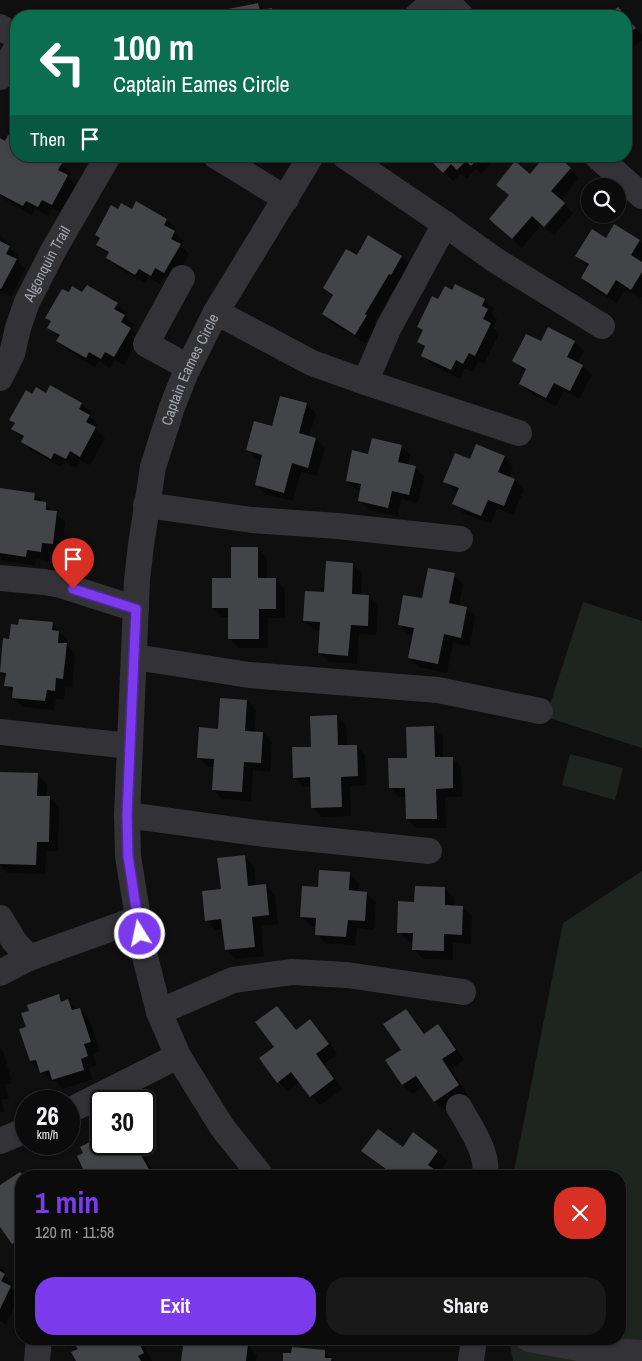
<!DOCTYPE html>
<meta charset="utf-8">
<style>
:root{--surface:#0b0b0c;--page:#19191a;--text:#f1f3f6;--muted:#9a9b9d;--line:#2b2b2d;--accent:#7c3aed}
body{margin:0;font-family:"Archivo Narrow",sans-serif;background:var(--page);color:var(--text);height:100vh;display:flex;flex-direction:column;font-size:19px;white-space:nowrap}
*{box-sizing:border-box;margin:0}
p{font-size:16px;color:var(--muted)}
.icon{flex:none;width:28px;height:28px;fill:none;stroke:currentColor;stroke-width:2;stroke-linecap:round;stroke-linejoin:round}
.map{position:relative;flex:1;overflow:hidden}
.details{position:absolute;left:15px;top:1170px;width:611px;height:175px;display:flex;flex-direction:column;background:var(--surface);border-radius:20px;box-shadow:0 1px 4px #0004,0 0 0 1px var(--line)}
.details>*{flex:none}
.guide{position:absolute;left:10px;top:10px;width:622px;height:152px;border-radius:20px;box-shadow:0 1px 4px #0004,0 0 0 1px var(--line);background:#0b6e4f;color:#fff;overflow:hidden}
.fabs{position:absolute;left:581px;top:178px;display:grid;gap:10px}
.fabs a{display:grid;place-items:center;width:45px;height:45px;border-radius:50%;background:var(--surface);box-shadow:0 1px 4px #0004,0 0 0 1px var(--line);font-size:25px}
.speed{position:absolute;left:15px;top:1090px;display:flex;gap:10px;font-size:25px;font-weight:700;text-align:center}
.speed>*{display:grid;place-content:center;width:65px;height:65px;border-radius:50%;background:var(--surface);box-shadow:0 1px 4px #0004,0 0 0 1px var(--line);line-height:1}
.speed small{font-size:12px;font-weight:400}
.speed .limit{border:2px solid #111;border-radius:8px;background:#fff;color:#111}
.pin{position:absolute;display:grid;place-items:center;width:42px;height:42px;color:#fff;margin:-51px -21px;border-radius:50% 50% 50% 0;rotate:-45deg;box-shadow:0 0 5px #0007}
.pin .icon{rotate:45deg}
.me{position:absolute;width:55px;margin:-28px;rotate:350deg;stroke-linejoin:round;filter:drop-shadow(0 0 4px #0008)}
.turn{display:flex;align-items:center;gap:18px;height:105px;padding:0 20px;font-size:22px}
.turn .icon{width:65px;height:65px;stroke-width:2.5}
.turn b{display:block;font-size:35px;line-height:42px}
.then{display:flex;align-items:center;height:48px;padding:0 20px;background:#0003;gap:10px;font-size:19px}
.round{display:grid;place-items:center;flex:none;width:52px;height:52px;border-radius:20px;background:var(--page)}
.headline{display:flex;align-items:center;justify-content:space-between;height:85px;padding:0 20px}
h1{font-size:30px;font-weight:700;line-height:38px;color:var(--accent)}
.action{display:flex;gap:10px;margin-top:auto;padding:10px 20px}
.action a{flex:1;height:58px;border-radius:20px;background:var(--accent);color:#fff;font-size:20px;font-weight:700;line-height:58px;text-align:center}
.action a+a{background:var(--page);color:var(--text)}
.map>svg:first-child{display:block}
.green{fill:#1e241f}
.shadow{fill:#0007;fill-rule:evenodd}
.building{fill:#434448}
.lines{fill:none;stroke-linecap:round;stroke-linejoin:round}
.minor{stroke:#333337;stroke-width:26}
.route-casing{stroke:#51269a;stroke-width:12}
.route{stroke:#7c3aed;stroke-width:9}
.labels{text-anchor:middle;stroke-width:5;stroke-linejoin:round;paint-order:stroke}
.street-label{font-size:15px;fill:#a2a5b0;stroke:#0a0a0b}
</style>
<div class="map">
<svg width="642" height="1361" viewBox="0 0 642 1361">
<rect width="100%" height="100%" fill="#0f0f10"/>
<g class="green">
<polygon points="583,602 642,621 642,748 546,717"/>
<polygon points="570,754 623,768 615,800 562,785"/>
<polygon points="642,871 642,1361 513,1361 509,1339 620,1339 620,1176 513,1176 563,923"/>
</g>
<g class="shadow">
<polygon points="258,4 264,10 272,9 279,16 285,15 286,16 226,16 225,11"/>
<polygon points="626,17 642,35 642,40 626,53"/>
<polygon points="626,65 631,70 626,74"/>
<polygon points="9,136 16,141 16,156 58,156 63,161 61,164 71,173 68,177 76,186 61,213 52,208 48,216 35,209 32,215 4,199 0,195 0,140 5,143"/>
<polygon points="427,156 497,156 481,174 476,169 467,178 461,173 453,181"/>
<polygon points="570,169 579,178 522,248 490,219 510,196 497,185 530,175"/>
<polygon points="565,205 573,213 554,235 545,228"/>
<polygon points="132,210 166,220 176,229 174,232 183,241 181,246 189,254 174,281 164,276 160,284 148,277 145,283 117,267 107,258 109,255 98,244 101,239 96,235 118,211"/>
<polygon points="0,235 11,245 9,247 19,257 17,261 25,269 11,297 1,292 0,295"/>
<polygon points="606,240 639,241 642,243 642,296 641,298 626,289 617,303 591,288 582,278 589,267 577,256"/>
<polygon points="357,257 402,257 411,266 400,284 398,282 374,323 376,325 365,343 332,323 323,314 333,297 324,288"/>
<polygon points="453,291 484,300 494,309 491,314 497,319 493,327 499,334 484,364 478,361 473,372 465,368 460,379 432,365 422,355 426,349 419,342 424,332 419,327 439,301"/>
<polygon points="69,294 83,294 117,304 127,313 125,316 134,325 131,330 140,338 124,365 115,360 110,368 99,361 95,367 67,350 58,341 59,338 48,327 51,322 47,318"/>
<polygon points="574,342 584,351 577,363 582,366 592,375 579,399 564,391 556,406 530,393 520,383 526,372 514,361 541,343"/>
<polygon points="47,394 81,404 91,413 89,416 98,425 96,429 105,438 90,465 80,460 76,468 64,461 61,467 32,451 23,442 24,439 13,429 16,424 11,419 33,395"/>
<polygon points="306,404 316,414 309,437 316,439 325,448 317,476 301,472 293,501 265,494 256,484 262,461 257,459 247,450 273,427"/>
<polygon points="401,446 410,455 408,466 415,467 424,477 418,503 401,499 398,516 369,510 359,500 361,491 357,490 347,481 369,455"/>
<path d="M504,457L513,466L509,478L514,480L524,490L513,515L497,508L491,524L463,513L454,503L458,493L454,491L445,482L471,461ZM463,507L488,517L487,519L463,510Z"/>
<polygon points="0,493 34,494 65,522 62,553 51,552 50,561 36,559 35,565 3,561 0,558"/>
<polygon points="258,548 267,558 267,579 276,579 285,589 285,618 268,618 268,648 239,648 230,639 230,617 222,617 213,608 232,579"/>
<polygon points="353,564 362,574 361,596 369,596 378,606 376,635 359,634 357,664 329,662 319,653 321,631 314,630 304,621 325,594"/>
<polygon points="454,575 463,584 459,607 466,608 475,617 470,646 453,643 447,673 419,667 409,658 414,635 408,634 399,624 423,600"/>
<polygon points="52,624 68,641 68,646 75,654 72,688 65,687 64,700 56,699 54,710 23,707 13,698 14,694 6,686 6,678 0,672 11,640"/>
<polygon points="247,701 256,710 255,732 263,733 272,742 270,772 253,770 251,801 222,799 213,789 214,767 208,767 198,757 219,730"/>
<polygon points="337,716 346,725 347,746 356,746 365,755 366,785 350,786 351,816 322,817 313,808 312,786 304,787 294,777 312,748"/>
<polygon points="433,728 443,737 443,758 452,758 461,767 462,797 445,797 446,828 417,828 407,819 407,797 399,797 390,788 408,759"/>
<polygon points="0,773 37,774 47,784 47,797 49,797 59,807 58,851 46,851 45,874 7,873 0,865"/>
<polygon points="244,857 254,866 256,886 265,885 275,895 278,924 261,926 264,956 236,959 226,950 224,929 215,930 206,920"/>
<polygon points="349,874 359,883 358,892 366,893 376,902 374,930 357,928 355,945 326,943 317,934 317,926 311,926 302,916 319,888"/>
<polygon points="445,888 454,898 454,907 463,907 472,916 471,944 453,943 453,960 423,959 414,949 414,942 408,941 398,932 416,903"/>
<polygon points="58,996 64,1002 68,1001 77,1010 79,1009 89,1019 100,1051 93,1054 97,1065 89,1068 93,1079 63,1089 54,1080 51,1081 31,1061 21,1030 27,1028 30,1011"/>
<polygon points="277,1007 297,1031 310,1021 319,1030 337,1054 324,1064 343,1089 320,1105 300,1082 288,1091 278,1082 276,1047"/>
<polygon points="406,1010 415,1020 426,1034 438,1026 448,1035 464,1060 451,1069 467,1095 444,1110 435,1101 424,1086 412,1094 403,1085 387,1060 403,1050"/>
<polygon points="0,1048 3,1050 12,1083 5,1085 9,1098 1,1100 4,1111 0,1112"/>
<polygon points="414,1134 438,1152 447,1161 438,1173 442,1176 383,1176 387,1171 363,1151 403,1149"/>
<polygon points="101,1137 101,1144 135,1144 142,1152 156,1176 81,1176 79,1173 85,1170 85,1153 82,1147"/>
<polygon points="20,1173 23,1176 21,1176 21,1252 13,1244 0,1225 0,1187"/>
<polygon points="0,1267 5,1272 4,1275 13,1284 11,1288 20,1296 6,1324 0,1321"/>
<polygon points="74,1339 141,1339 152,1361 78,1361 79,1349"/>
<polygon points="185,1339 246,1339 250,1342 249,1347 257,1355 256,1361 182,1361"/>
<polygon points="325,1351 334,1361 284,1361"/>
</g>
<g class="building">
<polygon points="258,3 260,10 272,8 274,16 224,16 223,10"/>
<polygon points="618,7 626,16 607,16"/>
<polygon points="626,17 636,28 626,36"/>
<polygon points="8,135 16,139 16,156 50,156 62,163 58,170 68,175 52,205 42,200 38,207 26,201 23,206 0,194 0,138 5,141"/>
<polygon points="426,156 480,156 471,166 466,161 457,170 451,164 443,173"/>
<polygon points="545,156 558,156 571,168 551,191 565,203 544,227 532,216 512,239 489,219 509,195 496,185 515,161 530,174"/>
<polygon points="136,201 167,219 164,225 175,231 171,239 181,244 164,273 155,268 151,276 139,269 135,275 106,258 109,252 96,245 100,238 95,235 111,205 118,209 121,203 132,209"/>
<polygon points="614,224 640,240 631,255 642,262 642,272 631,290 616,280 607,295 581,278 589,264 575,256 592,229 606,238"/>
<polygon points="368,235 402,256 391,275 389,274 365,314 367,315 355,335 322,314 333,295 323,288 346,249 357,255"/>
<polygon points="0,241 10,246 6,254 17,259 1,289 0,288"/>
<polygon points="455,284 485,299 482,306 488,309 483,319 491,323 475,356 469,353 463,364 456,360 451,370 421,356 425,346 417,342 423,330 417,327 432,296 438,299 445,286 452,290"/>
<polygon points="87,285 118,303 114,309 125,315 121,322 131,328 114,357 105,352 101,359 89,352 86,358 56,341 60,335 47,328 51,321 45,318 62,289 69,292 72,286 82,292"/>
<polygon points="548,327 575,341 567,357 583,365 570,391 554,383 546,398 519,384 526,369 512,361 526,334 541,341"/>
<polygon points="50,385 82,403 79,409 90,415 86,422 96,427 80,457 70,451 66,459 54,453 51,459 21,442 24,436 11,429 15,423 9,420 26,390 32,394 36,387 46,393"/>
<polygon points="280,396 307,403 299,433 316,438 308,468 292,463 284,493 255,485 262,455 246,450 254,421 272,426"/>
<polygon points="372,438 402,445 398,462 416,466 409,495 392,491 388,508 358,501 361,484 346,481 352,450 368,454"/>
<polygon points="476,444 505,456 498,472 515,479 504,506 488,500 481,516 452,504 459,488 443,482 455,453 470,459"/>
<polygon points="0,488 35,493 34,500 46,502 46,510 57,511 53,544 42,543 41,552 27,550 26,557 0,553"/>
<polygon points="231,547 258,547 258,578 276,578 276,609 259,609 259,639 228,639 228,608 212,608 212,578 231,578"/>
<polygon points="326,561 353,563 352,594 369,595 368,626 351,625 348,656 318,653 320,622 303,621 305,591 324,592"/>
<polygon points="428,568 455,573 449,603 467,607 461,638 444,634 438,664 408,658 414,628 398,625 403,595 422,598"/>
<polygon points="19,619 53,622 52,630 59,631 58,643 67,643 63,679 56,678 55,691 47,690 45,701 12,698 13,687 4,686 6,673 0,672 3,638 9,639 11,624 18,625"/>
<polygon points="220,698 247,700 245,731 263,732 261,763 244,762 242,792 212,790 214,759 197,758 199,727 218,729"/>
<polygon points="337,715 338,745 357,745 358,776 341,777 342,807 311,808 310,777 293,778 292,747 311,747 310,716"/>
<polygon points="434,726 435,757 453,757 453,788 436,789 437,819 406,819 405,788 389,788 388,758 407,758 406,727"/>
<polygon points="0,772 38,773 37,796 50,796 49,842 37,842 36,865 0,864"/>
<polygon points="245,855 248,886 266,884 269,915 252,917 255,947 225,950 221,919 205,921 202,891 221,889 217,858"/>
<polygon points="319,870 350,872 349,890 367,892 365,921 348,920 346,937 315,935 316,918 300,917 302,886 318,887"/>
<polygon points="415,886 445,887 445,905 463,906 462,935 444,934 444,951 412,950 413,933 397,933 398,901 414,902"/>
<polygon points="59,994 61,1002 68,999 72,1010 80,1008 91,1042 84,1044 88,1056 81,1059 84,1070 52,1080 49,1070 40,1073 36,1060 30,1061 19,1029 26,1027 21,1013 29,1011 27,1005"/>
<polygon points="277,1006 296,1030 310,1019 329,1044 316,1054 334,1079 310,1097 291,1072 277,1083 259,1058 274,1047 255,1022"/>
<polygon points="406,1009 424,1034 438,1024 456,1050 442,1059 459,1085 434,1102 416,1076 402,1085 385,1060 401,1050 383,1024"/>
<polygon points="378,1129 403,1147 413,1132 438,1151 428,1165 444,1176 381,1176 386,1169 361,1151"/>
<polygon points="101,1136 101,1144 135,1144 151,1173 145,1176 80,1176 78,1172 83,1169 77,1156 83,1153 80,1147"/>
<polygon points="20,1172 24,1176 21,1176 21,1247 17,1241 12,1244 0,1227 0,1185"/>
<polygon points="0,1271 5,1274 1,1281 11,1286 0,1309"/>
<polygon points="72,1339 137,1339 144,1353 138,1356 141,1361 76,1361 71,1352 78,1349"/>
<polygon points="184,1339 240,1339 239,1343 248,1344 246,1361 181,1361"/>
<polygon points="292,1347 325,1350 325,1358 332,1358 331,1361 283,1361 283,1353 291,1353"/>
</g>
<g class="lines">
<g class="minor">
<polyline points="445,0 461,16"/>
<polyline points="417,16 435,0"/>
<polyline points="0,27 16,36"/>
<polyline points="0,77 16,49"/>
<polyline points="216,156 286,199"/>
<polyline points="345,156 445,224 495,260 602,326"/>
<polyline points="597,156 642,196"/>
<polyline points="182,278 146,344 188,367"/>
<polyline points="216,312 312,363 365,382 389,327 445,224"/>
<path id="s1" d="M0,378L12,354L18,328L27,302L53,251L108,156"/>
<polyline points="365,382 519,433"/>
<polyline points="146,505 252,520 338,526 460,539"/>
<polyline points="0,578 44,582 61,585 136,609"/>
<polyline points="135,657 249,675 438,690 540,711"/>
<polyline points="0,732 130,746"/>
<polyline points="127,815 265,834 429,851"/>
<polyline points="0,918 14,941 29,958"/>
<polyline points="0,973 29,958 137,919"/>
<polyline points="159,1012 233,980 292,972 347,975 463,992"/>
<path d="M459,1107C469,1125 491,1156 484,1176"/>
<polyline points="69,1111 178,1056"/>
<polyline points="0,1141 26,1130"/>
<path id="s2" d="M261,1176L222,1127L178,1056L159,1012L143,949L128,856L127,815L137,580L141,545L153,467L172,407L186,372L216,312L311,156"/>
<polyline points="529,1339 583,1349 642,1353"/>
<polyline points="37,1361 39,1339"/>
<polyline points="471,1361 474,1339"/>
</g>
</g>
<g class="lines">
<defs>
<polyline id="route" points="73,589 136,609 127,815 128,856 140,934"/>
</defs>
<use href="#route" class="route-casing"/>
<use href="#route" class="route"/>
</g>
<g class="labels">
<g class="street-label">
<text dy="5" stroke="none"><textPath href="#s1" startOffset="124">Algonquin Trail</textPath></text>
<text dy="5" stroke="none"><textPath href="#s2" startOffset="848">Captain Eames Circle</textPath></text>
</g>
</g>
</svg>
<div class="fabs">
<a><svg class="icon" aria-label="search" viewBox="0 0 24 24"><circle cx="10" cy="10" r="6"/><path d="M15 15l6 6"/></svg></a>
</div>
<div class="speed"><div>26<small>km/h</small></div><div class="limit">30</div></div>
<div class="pin" style="left:73px;top:589px;background:#d93025"><svg class="icon" aria-label="arrive" viewBox="0 0 24 24"><path d="M6 21V4h12l-3 4 3 4H6"/></svg></div>
<svg class="me" style="left:140px;top:934px" viewBox="-20 -20 40 40"><circle r="17" fill="#7c3aed" stroke="#fff" stroke-width="3"/><path d="M0-11L8 9 0 5-8 9z" fill="#fff"/></svg>
<div class="guide">
<div class="turn"><svg class="icon" aria-label="left" viewBox="0 0 24 24"><path d="M17 20v-9H6M10 6l-5 5 5 5"/></svg><div><b>100 m</b>Captain Eames Circle</div></div>
<div class="then">Then<svg class="icon" aria-label="arrive" viewBox="0 0 24 24"><path d="M6 21V4h12l-3 4 3 4H6"/></svg></div>
</div>
<section class="details">
<div class="headline"><div><h1>1 min</h1><p>120 m · 11:58</p></div><a class="round" style="background:#d93025;color:#fff"><svg class="icon" aria-label="close" viewBox="0 0 24 24"><path d="M6 6l12 12M18 6L6 18"/></svg></a></div>
<div class="action"><a>Exit</a><a>Share</a></div>
</section>
</div>
